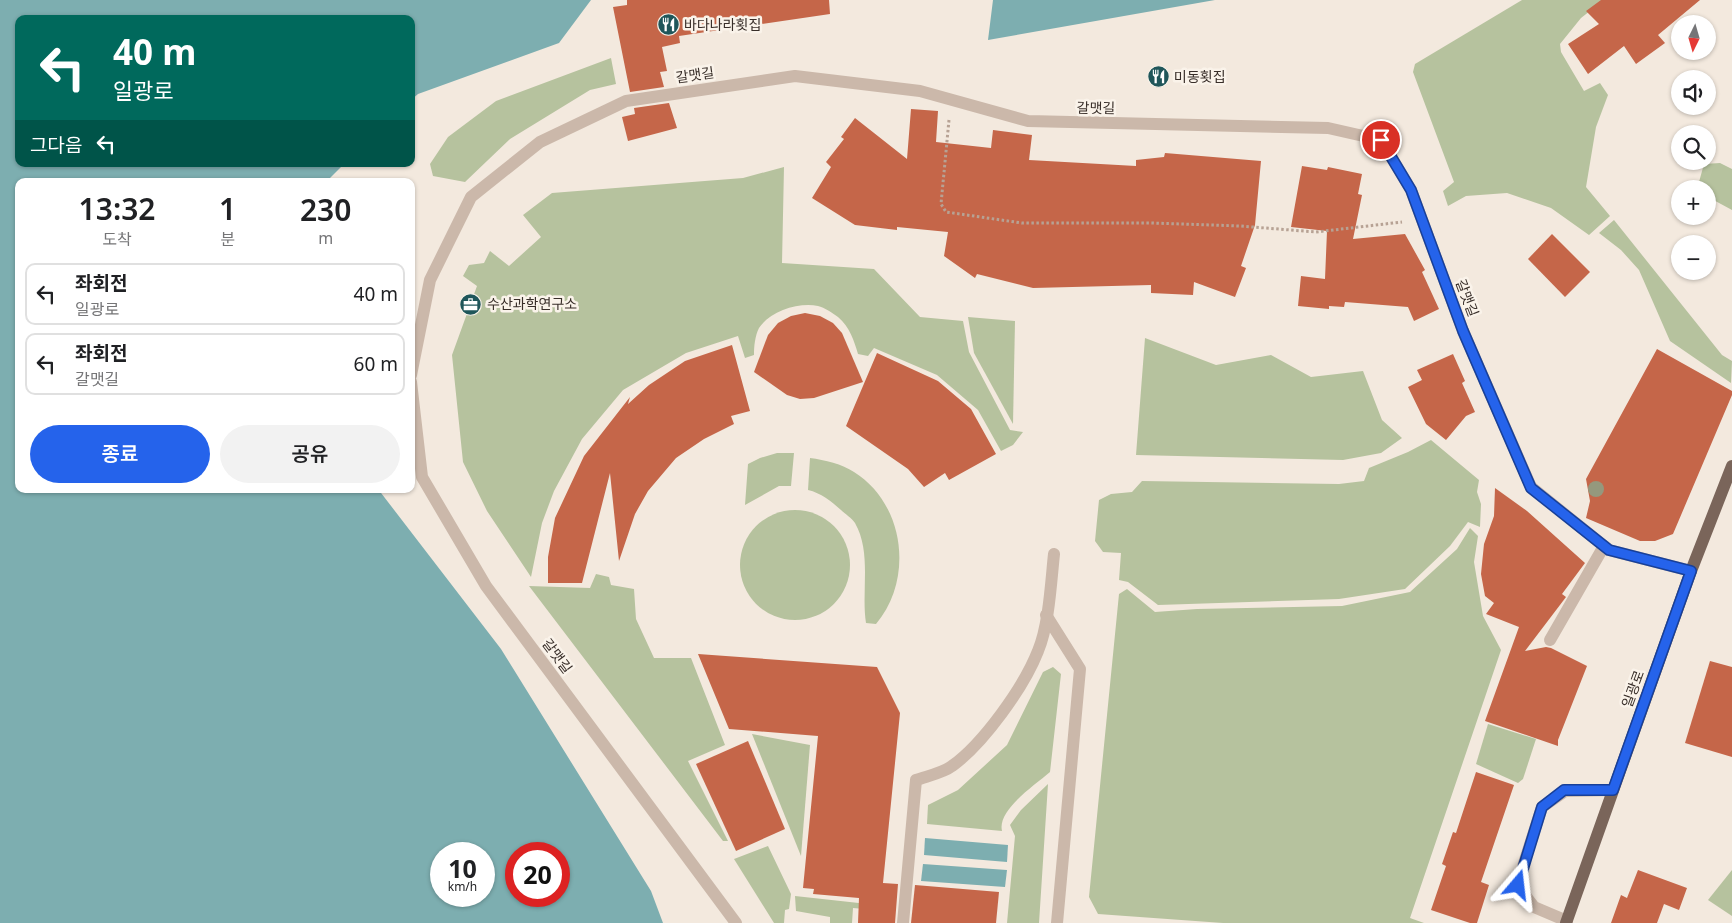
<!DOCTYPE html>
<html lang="ko">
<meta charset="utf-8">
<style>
:root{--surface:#fff;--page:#f2f2f2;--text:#202124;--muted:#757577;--line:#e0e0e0;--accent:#2563eb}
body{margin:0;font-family:"Noto Sans","Noto Sans KR",sans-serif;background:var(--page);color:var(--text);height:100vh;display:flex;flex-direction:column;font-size:19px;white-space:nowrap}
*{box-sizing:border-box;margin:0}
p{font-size:16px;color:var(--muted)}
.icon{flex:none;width:28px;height:28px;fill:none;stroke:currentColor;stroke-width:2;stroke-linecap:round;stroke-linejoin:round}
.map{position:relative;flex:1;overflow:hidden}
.details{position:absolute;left:15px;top:178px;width:400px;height:315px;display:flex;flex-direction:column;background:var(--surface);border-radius:10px;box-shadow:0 1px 4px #0004}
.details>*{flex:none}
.top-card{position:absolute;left:15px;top:15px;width:400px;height:152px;border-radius:10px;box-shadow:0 1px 4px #0004;background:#00695c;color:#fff;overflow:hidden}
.needle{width:32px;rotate:185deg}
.tools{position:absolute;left:1671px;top:15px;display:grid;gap:10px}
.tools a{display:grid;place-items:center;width:45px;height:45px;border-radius:50%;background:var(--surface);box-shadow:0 1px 4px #0004;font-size:25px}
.speed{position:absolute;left:430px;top:842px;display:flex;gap:10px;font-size:25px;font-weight:700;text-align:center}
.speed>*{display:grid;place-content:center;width:65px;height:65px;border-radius:50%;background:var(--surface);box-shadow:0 1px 4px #0004;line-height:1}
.speed small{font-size:12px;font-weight:400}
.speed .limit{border:8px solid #d22;background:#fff;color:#111}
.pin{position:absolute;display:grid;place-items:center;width:42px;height:42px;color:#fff;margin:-21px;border:2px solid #fff;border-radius:50%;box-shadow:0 1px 5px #0007}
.me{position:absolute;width:55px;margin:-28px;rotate:17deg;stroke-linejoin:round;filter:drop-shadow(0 0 4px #0008)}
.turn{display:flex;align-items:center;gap:18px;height:105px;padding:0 15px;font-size:22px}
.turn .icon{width:65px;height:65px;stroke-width:2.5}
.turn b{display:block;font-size:35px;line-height:42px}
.then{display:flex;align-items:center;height:48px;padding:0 15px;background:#0003;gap:10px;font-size:19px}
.eta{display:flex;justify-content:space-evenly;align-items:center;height:85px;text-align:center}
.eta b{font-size:30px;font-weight:600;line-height:35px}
.button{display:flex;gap:10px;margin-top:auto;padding:10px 15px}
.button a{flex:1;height:58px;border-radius:30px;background:var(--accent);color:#fff;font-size:20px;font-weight:600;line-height:58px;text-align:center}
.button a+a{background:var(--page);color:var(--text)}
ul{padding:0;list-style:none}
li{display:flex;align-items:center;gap:15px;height:62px;margin:0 10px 8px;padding:0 5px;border:2px solid var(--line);border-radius:10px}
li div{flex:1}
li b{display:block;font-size:19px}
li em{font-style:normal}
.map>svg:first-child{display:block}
.green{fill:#b6c29e}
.water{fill:#7daeb0;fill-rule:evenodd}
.building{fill:#c56649}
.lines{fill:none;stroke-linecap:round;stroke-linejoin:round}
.path{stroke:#b7a294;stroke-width:3;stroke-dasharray:2.5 2.5;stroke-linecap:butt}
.minor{stroke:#cbb8aa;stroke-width:12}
.major{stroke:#7a655a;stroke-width:12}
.tree{fill:#95987d}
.route-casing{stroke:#184099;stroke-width:12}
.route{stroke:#2563eb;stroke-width:9}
.labels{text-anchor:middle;stroke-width:5;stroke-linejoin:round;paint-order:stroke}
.poi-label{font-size:14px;fill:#382e29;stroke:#faf3ea;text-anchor:start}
.street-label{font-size:14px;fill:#382e29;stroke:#faf3ea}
</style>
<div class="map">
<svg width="1732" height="923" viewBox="0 0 1732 923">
<rect width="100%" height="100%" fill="#f3e9de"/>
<g class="green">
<polygon points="1522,0 1604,0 1581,18 1560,44 1561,52 1584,91 1600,83 1608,95 1596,127 1586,187 1610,216 1589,235 1551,208 1507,193 1466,196 1448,206 1443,191 1454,182 1413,72 1415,64"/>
<polygon points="611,58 616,84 590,90 510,139 465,182 433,176 430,164 448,137 496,101"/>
<polygon points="1720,163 1732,169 1732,210 1708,197 1708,189 1701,189 1699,182 1704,164"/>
<path d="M784,167L782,263L874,269L920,317L963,321L969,352L1010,430L1023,432L1013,445L1001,451L978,410L937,375L874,348L868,356L858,354C854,341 850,327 838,317C834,314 824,307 818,306C799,302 770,311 759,328C755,336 754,346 754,355L745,358L738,336L686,353L623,390L582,439L554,491L542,523L531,577L487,511L463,462L452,355L477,286L463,276L469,265L484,263L490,251L509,266L541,237L523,215L552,193L743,178Z"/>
<polygon points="1614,220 1722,355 1732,361 1731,383 1670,341 1639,270 1621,250 1599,233"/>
<polygon points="968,317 1015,321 1013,424 974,353"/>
<polygon points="1145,338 1216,365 1271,355 1311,377 1363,371 1382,420 1402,438 1381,453 1343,460 1136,455"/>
<polygon points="1431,440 1479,480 1477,492 1481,504 1480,527 1468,522 1450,546 1405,589 1339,599 1158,605 1128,582 1119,580 1121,553 1103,552 1095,541 1099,500 1111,494 1132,492 1142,481 1339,484 1364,481 1369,468 1408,452"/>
<polygon points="777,453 794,453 791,486 779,486 745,505 748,464 760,458"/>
<path d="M810,458C825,460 842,464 854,472C905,504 914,579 876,624L866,623C861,591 872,553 855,523C852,518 845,514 841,510C831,501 821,493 808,490Z"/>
<circle cx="795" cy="565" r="55"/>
<polygon points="1470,528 1478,536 1474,562 1483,616 1501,650 1410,918 1424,923 1223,923 1098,914 1089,897 1119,594 1127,589 1155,612 1197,609 1342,606 1410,592 1457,549"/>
<polygon points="596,574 609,577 611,585 634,589 636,619 654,658 691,658 725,745 688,761 728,841 723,841 529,586 590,588"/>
<path d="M1053,667L1061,674L1050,772C1035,785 997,810 1002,831L927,824L928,805L958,790L1007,745L1043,672Z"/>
<polygon points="1488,724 1536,739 1523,779 1518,783 1476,764"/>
<polygon points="752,734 810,745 801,856"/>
<polygon points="1048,784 1039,923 1007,923 1015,836 1010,825 1021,810"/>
<polygon points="768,846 791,894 789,909 785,910 784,923 774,923 734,859"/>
<polygon points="1732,870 1732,916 1708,900"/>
<polygon points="795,896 877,905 876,910 853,908 852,923 830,923 830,917 796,911"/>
</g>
<g class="water">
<path d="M0,0H591L559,43L418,94L411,100V19H19V164H344L327,181H19V489H378L501,649L651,891L663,923H0ZM441,854H484V896H441ZM516,854H559V896H516Z"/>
<polygon points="993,0 1215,0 988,40"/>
<polygon points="925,838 1008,845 1007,862 924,855"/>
<polygon points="923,864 1007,870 1005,887 921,881"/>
</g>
<g class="building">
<polygon points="627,0 829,0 830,14 679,36 680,43 662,47 667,71 660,72 664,87 630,92 613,7 627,5"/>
<polygon points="1601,0 1700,0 1658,35 1665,43 1636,64 1624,46 1588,74 1568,44 1599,24 1586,11"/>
<polygon points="669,103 677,128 628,141 622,117 635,114 634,108"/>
<polygon points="911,109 938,111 936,142 991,148 993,130 1032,135 1029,160 1136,166 1136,160 1164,157 1165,153 1261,161 1255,225 1241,266 1246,268 1235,297 1194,282 1193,295 1151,293 1151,285 1033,288 977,274 975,278 944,256 948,232 897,227 897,230 855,225 812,198 831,167 826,162 844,139 841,137 855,118 907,159"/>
<polygon points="1302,166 1327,170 1328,167 1362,174 1358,194 1362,195 1353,239 1405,234 1425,270 1422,272 1439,309 1414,321 1408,307 1345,302 1344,307 1329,306 1329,309 1298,306 1301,276 1325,279 1327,231 1291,227"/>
<polygon points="1552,234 1590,272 1565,297 1528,259"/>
<polygon points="805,313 820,316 833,323 842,333 863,382 814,398 800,399 787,395 754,372 768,335 778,323 791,316"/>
<polygon points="732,345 750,411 731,416 734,424 704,439 676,458 648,491 635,514 619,561 610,473 582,583 548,583 548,557 555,518 584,456 630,397 628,404 649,385 685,361"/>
<polygon points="1657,349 1732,391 1732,395 1673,534 1655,541 1640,541 1586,518 1590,501 1586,479"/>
<polygon points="877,353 938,381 971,409 996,454 949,480 945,473 924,487 908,469 846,426"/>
<polygon points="1453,354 1465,381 1462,383 1475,412 1466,416 1446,440 1426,424 1408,387 1422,380 1417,370"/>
<polygon points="1495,488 1527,511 1585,563 1562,594 1566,597 1563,601 1525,651 1546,647 1551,648 1587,666 1558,740 1558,746 1485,721 1519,627 1486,614 1494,603 1485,596 1481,574 1484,544 1494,516"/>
<polygon points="698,654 877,667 900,713 883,883 898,884 895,923 858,923 859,898 813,894 814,889 803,888 818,736 729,729"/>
<polygon points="1710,661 1732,667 1732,757 1685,743"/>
<polygon points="748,741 785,829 736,851 696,764"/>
<polygon points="1476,772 1514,785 1481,882 1489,885 1477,923 1470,923 1431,910 1446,866 1442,864 1453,832 1456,833"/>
<polygon points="1638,870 1687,888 1679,910 1664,904 1657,923 1611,923 1621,895 1627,898"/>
<polygon points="915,885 999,892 996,923 911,923"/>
</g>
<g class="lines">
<polyline class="path" points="949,120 941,204 946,212 1022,223 1151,223 1240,226 1316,232 1402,222"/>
<g class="minor">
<polyline points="411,375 430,280 471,197 540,142 626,101 795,76 920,91 1028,121 1328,128 1381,140 1411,190 1463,331 1531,487 1609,550 1691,571"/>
<polyline points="411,382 422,477 486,586 736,923"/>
<polyline points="1046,615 1080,669 1057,923"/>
<polyline points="1550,640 1604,546"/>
<polyline points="1567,921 1534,907 1517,885 1542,807 1565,791 1613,790"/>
<path d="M903,923L916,780C927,776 943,773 952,766C983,744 1024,687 1038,651C1049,625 1051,582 1054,554"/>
</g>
<polyline class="major" points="1566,923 1691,571 1732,466"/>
</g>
<circle class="tree" cx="1596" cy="489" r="8"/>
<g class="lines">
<defs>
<polyline id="route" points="1381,140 1411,190 1463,331 1531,488 1609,550 1691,571 1613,790 1564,790 1542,807 1518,885"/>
</defs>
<use href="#route" class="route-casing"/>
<use href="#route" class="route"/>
</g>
<defs>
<symbol id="restaurant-disc" viewBox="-11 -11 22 22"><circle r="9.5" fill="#1f565a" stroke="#faf3ea"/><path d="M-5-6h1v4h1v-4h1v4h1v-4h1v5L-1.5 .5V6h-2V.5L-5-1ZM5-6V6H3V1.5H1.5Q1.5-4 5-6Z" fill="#fff"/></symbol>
<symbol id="office-disc" viewBox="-11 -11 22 22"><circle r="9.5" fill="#1f565a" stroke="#faf3ea"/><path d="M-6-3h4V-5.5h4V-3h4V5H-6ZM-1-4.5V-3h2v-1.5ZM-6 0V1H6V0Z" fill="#fff"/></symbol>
</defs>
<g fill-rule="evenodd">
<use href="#restaurant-disc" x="656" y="12" width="25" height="25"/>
<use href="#restaurant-disc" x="1146" y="64" width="25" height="25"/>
<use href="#office-disc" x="458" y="292" width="25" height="25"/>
</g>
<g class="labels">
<g class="poi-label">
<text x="684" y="30">바다나라횟집</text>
<text x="1174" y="82">미동횟집</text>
<text x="487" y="309">수산과학연구소</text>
</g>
<g class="street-label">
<text transform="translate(695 75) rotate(-8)" y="5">갈맷길</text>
<text transform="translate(1096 108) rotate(1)" y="5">갈맷길</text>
<text transform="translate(1467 298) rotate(69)" y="5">갈맷길</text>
<text transform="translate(557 656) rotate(53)" y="5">갈맷길</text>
<text transform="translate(1633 689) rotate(-70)" y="5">일광로</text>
</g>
</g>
</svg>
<div class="tools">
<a><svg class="needle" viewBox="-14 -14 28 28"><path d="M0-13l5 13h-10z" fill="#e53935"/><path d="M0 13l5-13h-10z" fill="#757577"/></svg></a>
<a><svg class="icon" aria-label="sound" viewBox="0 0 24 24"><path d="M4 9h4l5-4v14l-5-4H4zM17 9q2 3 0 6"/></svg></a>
<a><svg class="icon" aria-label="search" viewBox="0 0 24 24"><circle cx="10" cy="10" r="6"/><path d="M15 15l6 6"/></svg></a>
<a>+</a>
<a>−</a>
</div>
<div class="speed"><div>10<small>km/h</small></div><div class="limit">20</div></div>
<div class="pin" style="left:1381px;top:140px;background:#d93025"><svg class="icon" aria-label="arrive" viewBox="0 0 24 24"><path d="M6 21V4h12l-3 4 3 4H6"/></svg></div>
<svg class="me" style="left:1518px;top:885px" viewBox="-20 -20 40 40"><path d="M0-17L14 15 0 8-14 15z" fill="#2563eb" stroke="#fff" stroke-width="4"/></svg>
<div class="top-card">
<div class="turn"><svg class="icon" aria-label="left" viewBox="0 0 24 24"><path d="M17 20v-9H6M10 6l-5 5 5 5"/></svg><div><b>40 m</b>일광로</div></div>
<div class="then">그다음<svg class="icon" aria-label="left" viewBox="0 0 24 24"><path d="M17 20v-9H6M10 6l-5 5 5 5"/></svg></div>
</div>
<section class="details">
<div class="eta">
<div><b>13:32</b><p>도착</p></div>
<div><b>1</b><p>분</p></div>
<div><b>230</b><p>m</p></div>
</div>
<ul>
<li><svg class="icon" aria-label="left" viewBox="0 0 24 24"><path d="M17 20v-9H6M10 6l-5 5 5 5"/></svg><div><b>좌회전</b><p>일광로</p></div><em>40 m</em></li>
<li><svg class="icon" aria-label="left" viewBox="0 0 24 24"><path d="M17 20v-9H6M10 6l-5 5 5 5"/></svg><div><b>좌회전</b><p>갈맷길</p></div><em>60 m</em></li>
</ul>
<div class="button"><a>종료</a><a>공유</a></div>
</section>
</div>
